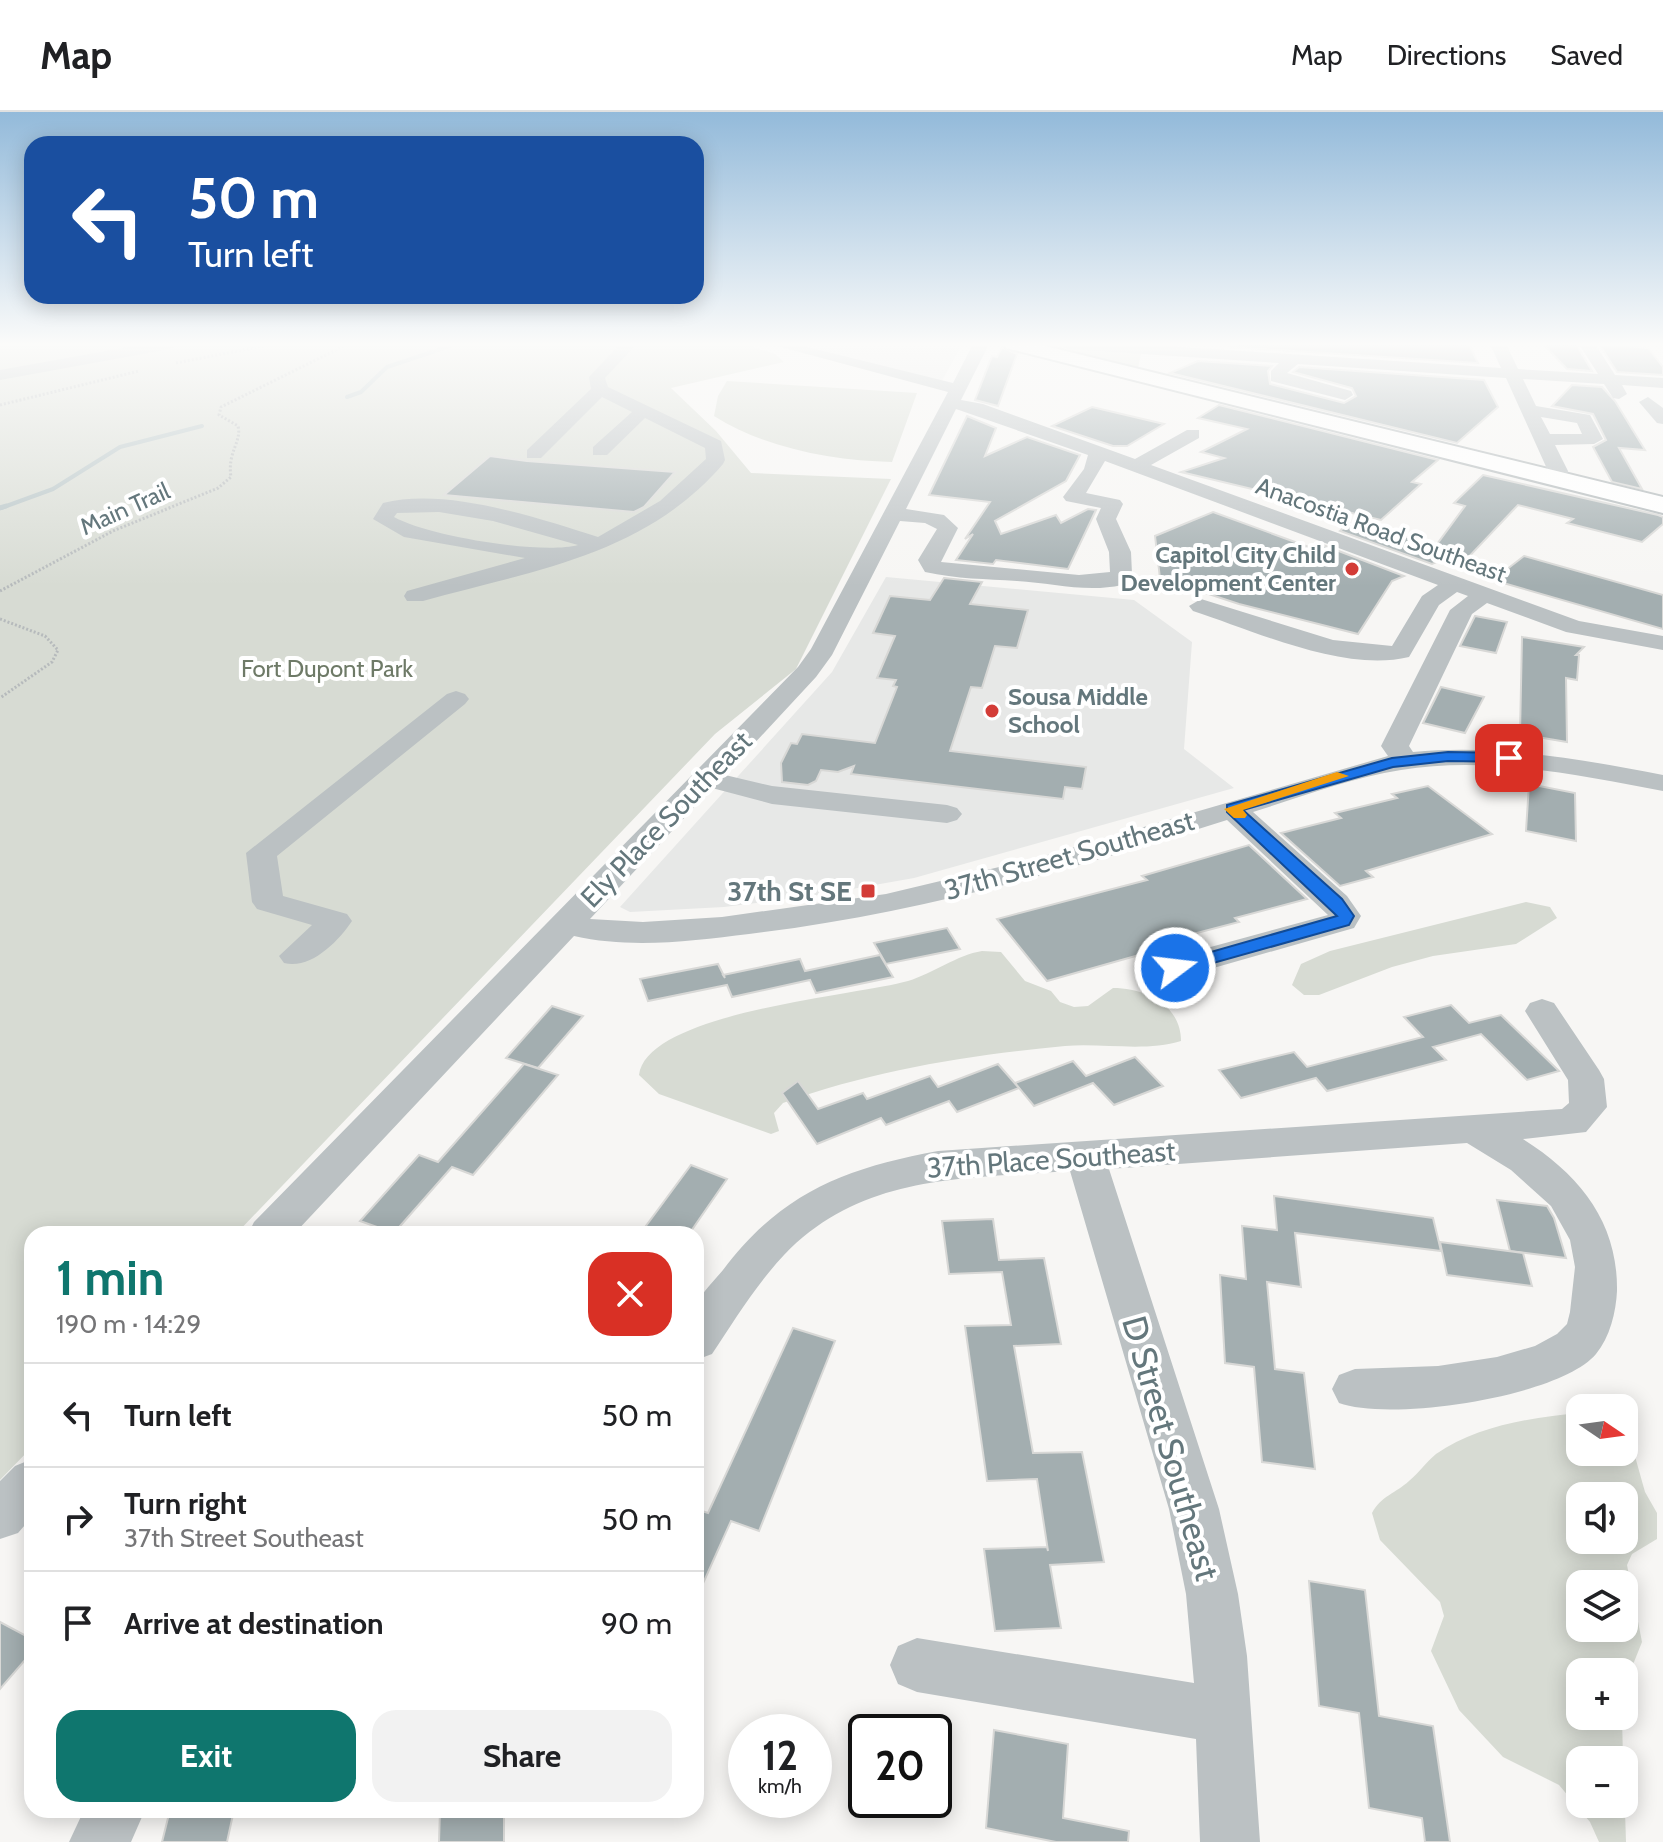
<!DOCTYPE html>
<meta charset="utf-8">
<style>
:root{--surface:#fff;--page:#f2f2f2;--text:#202124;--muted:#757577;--line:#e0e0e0;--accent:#0f766e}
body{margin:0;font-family:Cabin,sans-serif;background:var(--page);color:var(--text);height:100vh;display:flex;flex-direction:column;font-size:30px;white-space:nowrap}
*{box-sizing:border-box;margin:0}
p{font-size:26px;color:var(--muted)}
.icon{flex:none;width:44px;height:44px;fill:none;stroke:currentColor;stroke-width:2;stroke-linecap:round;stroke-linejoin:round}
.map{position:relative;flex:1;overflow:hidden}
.sheet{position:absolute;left:24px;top:1114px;width:680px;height:592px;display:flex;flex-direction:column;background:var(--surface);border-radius:24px;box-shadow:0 4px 20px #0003}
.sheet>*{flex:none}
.hud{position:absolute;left:24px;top:24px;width:680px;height:168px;border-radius:24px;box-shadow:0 4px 20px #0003;background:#1a4fa0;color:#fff;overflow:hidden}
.needle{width:52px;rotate:103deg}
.fabs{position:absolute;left:1566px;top:1282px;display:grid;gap:16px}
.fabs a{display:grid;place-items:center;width:72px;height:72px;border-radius:16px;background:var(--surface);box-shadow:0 4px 20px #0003;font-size:40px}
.speed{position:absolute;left:728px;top:1602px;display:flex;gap:16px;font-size:40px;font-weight:700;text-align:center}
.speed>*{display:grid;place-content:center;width:104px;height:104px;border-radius:50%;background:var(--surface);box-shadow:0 4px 20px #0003;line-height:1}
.speed small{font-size:20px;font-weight:400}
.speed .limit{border:4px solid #111;border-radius:12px;background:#fff;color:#111}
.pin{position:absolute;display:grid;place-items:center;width:68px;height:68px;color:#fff;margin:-34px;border-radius:16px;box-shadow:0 4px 12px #0006}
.me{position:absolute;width:88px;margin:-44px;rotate:75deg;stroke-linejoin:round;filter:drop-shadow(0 0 6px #0008)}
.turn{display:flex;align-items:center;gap:28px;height:168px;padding:0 32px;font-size:36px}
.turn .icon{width:104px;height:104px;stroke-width:2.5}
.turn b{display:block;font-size:56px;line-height:68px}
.round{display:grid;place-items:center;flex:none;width:84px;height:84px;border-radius:24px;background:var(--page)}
.head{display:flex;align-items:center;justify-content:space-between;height:136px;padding:0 32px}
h1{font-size:48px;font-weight:800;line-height:60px;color:var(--accent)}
.primary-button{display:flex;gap:16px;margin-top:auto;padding:16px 32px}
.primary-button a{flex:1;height:92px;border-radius:24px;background:var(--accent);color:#fff;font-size:32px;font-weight:800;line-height:92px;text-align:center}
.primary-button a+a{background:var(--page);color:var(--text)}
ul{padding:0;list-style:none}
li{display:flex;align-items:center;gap:24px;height:104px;padding:0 32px;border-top:2px solid var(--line)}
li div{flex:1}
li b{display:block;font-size:30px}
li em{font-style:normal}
header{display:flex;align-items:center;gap:48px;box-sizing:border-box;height:112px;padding:0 40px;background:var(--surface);border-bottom:2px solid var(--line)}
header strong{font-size:38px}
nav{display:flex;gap:44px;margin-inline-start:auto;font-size:28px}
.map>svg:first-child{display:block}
.built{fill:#e7e8e7}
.green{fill:#d7dbd3;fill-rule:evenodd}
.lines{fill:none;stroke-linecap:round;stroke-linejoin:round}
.stream-far1{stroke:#b5c3c5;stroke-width:4}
.stream{stroke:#b5c3c5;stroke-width:5}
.building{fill:#a3aeb0;stroke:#d8d8d6;stroke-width:2}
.major-casing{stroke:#afb6b8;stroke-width:4}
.path{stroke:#b6babc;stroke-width:3;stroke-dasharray:2 2;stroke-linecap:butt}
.minor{fill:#bbc1c3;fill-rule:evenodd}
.major{fill:#fff;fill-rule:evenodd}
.route{fill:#1a73e8;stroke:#114b97;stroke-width:2}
.slow{fill:#f59e0b}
.poi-dot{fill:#d33c37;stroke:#fff;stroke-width:3}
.labels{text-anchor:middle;stroke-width:8;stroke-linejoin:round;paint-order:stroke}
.far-street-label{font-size:24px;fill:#64777c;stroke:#fff}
.far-poi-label{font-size:24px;font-weight:bold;fill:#64777c;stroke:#fff;text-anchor:end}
.far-park-label{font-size:24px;fill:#6e7a67;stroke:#fff}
.street-label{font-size:28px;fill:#64777c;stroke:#fff}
.poi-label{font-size:28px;font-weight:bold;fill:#64777c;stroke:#fff;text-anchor:end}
.near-street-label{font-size:34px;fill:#64777c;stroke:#fff}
</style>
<header>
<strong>Map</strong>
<nav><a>Map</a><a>Directions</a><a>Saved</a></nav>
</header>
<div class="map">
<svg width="1663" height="1730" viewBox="0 0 1663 1730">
<rect width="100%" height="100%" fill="#f7f6f4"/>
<g class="built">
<polygon points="767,232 962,232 938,276"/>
<polygon points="886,465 1134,488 1192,530 1184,637 1234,676 914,766 818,783 724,795 630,800 620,795 832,560"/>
</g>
<g class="green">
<polygon points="0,232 744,232 775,242 784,250 671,276 716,319 751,361 891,367 796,557 715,622 236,1122 32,1122 32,1335 0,1368"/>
<polygon points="1034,233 1133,239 1141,242 1138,256 1133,258"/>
<path d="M727,269L917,281L892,350C833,349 764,336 714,304L718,284Z"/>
<polygon points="1526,790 1550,795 1557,806 1516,832 1433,844 1392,855 1319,883 1304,883 1292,873 1301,852 1330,839"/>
<path d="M982,839L1001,840L1025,869L1051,879L1060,890L1074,895L1088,894L1113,876C1144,876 1181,892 1181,929C1146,940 1103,931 1065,934C969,943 874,958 783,991L774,1001L779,1019L771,1022L659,982L639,963C647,900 855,884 908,869C934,861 957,843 982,839Z"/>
<path d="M1580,1301V1340H1624V1305L1645,1380L1657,1401V1427L1632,1442L1627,1453L1642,1530L1624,1575V1560H1580V1604H1622L1623,1648H1580V1692H1624V1667L1626,1730H1599L1590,1710L1559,1673L1503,1645L1459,1598L1431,1539L1444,1504L1440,1490L1380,1428L1372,1401C1381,1384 1396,1381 1409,1369C1419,1361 1426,1350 1436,1342C1476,1314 1533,1305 1580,1301ZM1580,1384H1624V1428H1580ZM1580,1472H1624V1516H1580Z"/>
</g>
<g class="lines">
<g class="stream-far1">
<polyline points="347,285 361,280 387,255 456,232"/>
<polyline points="1,396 53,377 120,335 202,314"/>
</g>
<polyline class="stream" points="0,396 6,394"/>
</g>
<g class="building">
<polygon points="1237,232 1469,232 1478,251 1230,235"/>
<polygon points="1543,232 1576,232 1592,259 1567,257"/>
<polygon points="1599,232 1648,236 1663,255 1663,263 1617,260"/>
<polygon points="1002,235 1017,242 998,294 975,288 992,244 997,245"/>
<polygon points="1198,249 1272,254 1268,259 1270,272 1344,291 1356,284 1352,276 1293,260 1299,255 1484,268 1498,295 1457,331 1170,261"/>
<polygon points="1572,273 1602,275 1615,289 1645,338 1619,336 1642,377 1612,370 1593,335 1606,328 1593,302 1552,294"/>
<polygon points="1219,293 1438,348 1412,370 1421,372 1381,408 1181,360 1224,346 1201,340 1247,317 1198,306"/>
<polygon points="1092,295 1164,312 1127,334 1113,334 1052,314"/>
<polygon points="967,304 996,316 985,344 1027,325 1080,343 1066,369 995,409 1001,422 1056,403 1061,411 1088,397 1096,398 1068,457 996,448 993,452 956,448 973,422 965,427 990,390 929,383"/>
<polygon points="490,344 527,349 675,360 644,395 634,400 444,383"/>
<polygon points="1483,363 1658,403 1663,405 1663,412 1642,430 1567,411 1573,407 1518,393 1463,451 1444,447 1432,452 1340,419 1349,411 1437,432 1465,394 1454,391"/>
<polygon points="1213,400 1317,438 1323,433 1404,464 1392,469 1358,522 1239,492 1160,466 1155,424"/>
<polygon points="1524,444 1663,483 1663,517 1493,468"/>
<polygon points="944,466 982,470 970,492 1028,498 1017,536 995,534 982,576 971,575 950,639 1086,655 1082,677 1065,675 1063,687 851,662 854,654 838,660 821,658 816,669 808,673 782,670 781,651 791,631 797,632 802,622 875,631 897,575 893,574 896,568 877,566 895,524 873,521 890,484 930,488"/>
<polygon points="1475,504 1507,510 1496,541 1460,534"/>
<polygon points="1522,525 1584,535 1576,543 1579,543 1577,568 1566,566 1567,630 1520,622"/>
<polygon points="1441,575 1484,585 1465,621 1423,611"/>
<polygon points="1529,672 1575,681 1576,729 1526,719"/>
<polygon points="1428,674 1492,722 1366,759 1373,765 1340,774 1281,721 1341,706 1335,701 1397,686 1392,682"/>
<polygon points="1249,733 1307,787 1235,806 1239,810 1166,829 1171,834 1047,869 997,807 1147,768 1142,764"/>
<polygon points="947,816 960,837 886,852 874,831"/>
<polygon points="880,843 893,865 816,881 810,868 732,885 727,873 648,889 640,867 718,852 725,866 723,863 800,847 805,859"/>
<polygon points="1451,893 1469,911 1501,903 1559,959 1527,968 1481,922 1433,935 1446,948 1327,979 1316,966 1241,986 1219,958 1294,940 1307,955 1423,925 1404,905"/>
<polygon points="552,894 583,904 538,956 506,946"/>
<polygon points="1135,945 1163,974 1114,993 1093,971 1034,994 1015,971 1073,949 1086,964"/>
<polygon points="524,952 558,963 473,1063 452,1055 394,1121 360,1109 419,1043 438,1050"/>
<polygon points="998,952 1019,976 957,1000 949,989 886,1013 881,1006 817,1032 782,981 798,969 818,997 863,981 867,987 930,964 938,975"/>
<polygon points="691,1053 727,1067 689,1122 640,1122"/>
<polygon points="1274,1084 1433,1106 1441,1139 1295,1121 1301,1175 1267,1170 1275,1257 1304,1261 1315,1357 1262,1350 1254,1255 1225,1251 1220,1163 1246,1167 1242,1114 1277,1118"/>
<polygon points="1497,1088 1547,1094 1554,1106 1566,1146 1510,1139"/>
<polygon points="993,1107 999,1148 1044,1146 1061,1232 1014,1234 1033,1341 1082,1340 1104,1450 1050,1453 1061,1516 995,1519 984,1437 1047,1435 1048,1439 1037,1367 987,1369 965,1214 1011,1213 1002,1160 949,1162 942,1109"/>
<polygon points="1440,1130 1523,1141 1532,1174 1447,1163"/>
<polygon points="793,1216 835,1229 759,1419 731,1409 696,1487 696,1397 708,1401"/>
<polygon points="1309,1469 1365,1478 1379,1604 1433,1614 1450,1730 1425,1730 1422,1706 1369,1696 1359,1601 1319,1594"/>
<polygon points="0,1510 32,1527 32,1540 0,1577"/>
<polygon points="994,1618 1068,1632 1063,1706 1129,1719 1128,1730 1056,1730 986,1716"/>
<polygon points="170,1698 234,1698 227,1730 162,1730"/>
<polygon points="440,1698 504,1698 504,1730 439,1730"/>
</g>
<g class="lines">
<defs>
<polygon id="major" points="1003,232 1037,232 1663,385 1663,401 1006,236"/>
</defs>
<use href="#major" class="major-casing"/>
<g class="path">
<polyline points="176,251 274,232"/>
<polyline points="0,293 139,259"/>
<path d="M0,479L113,419L218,376L231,365C227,340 242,330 238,314L219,303L221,295L348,232"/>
<polyline points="0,507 45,524 58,538 52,550 0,586"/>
</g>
<g class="minor">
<polygon points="145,232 178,232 170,237 0,268 0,258"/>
<path d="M620,232H637L605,266L608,275L721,329L725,348L723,352C644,444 533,458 423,489H407L404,484L407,479L525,446L404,425L373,407L383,391C447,375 537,406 598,425L660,389L706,347L705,336L645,306L607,343H593V335L632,300L602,285L541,346H527V338L591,277L589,265ZM439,400L493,409L578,433C541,443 428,424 394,405L397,401Z"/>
<path d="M770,232H795L953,271L973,232H989L961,288L983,292L1135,347L1187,318H1199V326L1151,353L1579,509L1663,524V538L1566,520L1487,491L1472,502L1409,634L1413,640C1498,632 1580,647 1663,663V679C1578,663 1488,644 1401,658C1350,666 1301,685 1253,700L1347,784L1361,804L1354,816L1175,867L1163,864L1158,856L1163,848L1328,803L1227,708C1071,758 913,802 749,822C692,829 631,837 574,824L294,1122H248L254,1110L798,555L811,537L948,280ZM956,297L1088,343L1084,357L1063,385L1066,389L1101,396L1096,407L1109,440L1110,460L1079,463L941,450L958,416L944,403L906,397ZM1105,349L1438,473L1422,484L1392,534L1333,528L1201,487L1189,494L1193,499C1255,519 1344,561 1409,545L1439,493L1457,480L1468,484L1450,498L1381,634L1388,644L1037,746L886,782L722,805L643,810L590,807L712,676L772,692L947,711L957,708L962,702L957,696L947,693L772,674L725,663L816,565L832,543L900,409L925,411L937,417L918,448L925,460C957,467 986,467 1017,469C1052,471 1087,481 1122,473L1132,462L1131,440L1116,407L1123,392L1120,388L1086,381Z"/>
<path d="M1059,232H1136L1501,256L1490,232H1506L1518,257L1598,262L1579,232H1595L1615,263L1663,266V276L1622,273L1627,282L1619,287L1613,286L1604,272L1523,267L1536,294L1590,303L1603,327L1594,332L1555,333L1568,359L1565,371L1558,373L1548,367V359L1506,266L1298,252L1287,261L1351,279L1353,283L1345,288L1271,269V259L1279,251L1067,237ZM1541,305L1577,311L1582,322H1550Z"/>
<polygon points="1648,285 1663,296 1663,312 1657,311 1639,290"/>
<path d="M456,579L465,582L469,587L465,592L277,744L283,784L347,802L352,809C338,830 310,858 284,851L279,844L312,813L257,797L252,790L246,741L447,582Z"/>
<path d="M1542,887L1554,891L1599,958L1604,967L1607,995L1586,1020L1523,1027C1580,1063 1618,1110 1617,1179C1616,1200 1610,1225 1596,1242C1560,1285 1390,1310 1339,1291L1332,1277L1339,1263L1355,1257L1438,1254L1497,1245L1535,1234L1557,1222L1567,1212L1570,1200L1575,1155L1570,1128L1551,1094L1511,1058L1467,1031L1109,1057L1219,1397L1238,1482L1247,1544L1260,1730H1200L1196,1627L917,1580L898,1572L890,1553L898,1534L917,1526L1194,1571L1186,1482L1169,1397L1070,1059C965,1067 863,1061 784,1143C756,1173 734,1209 712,1242L696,1248C696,1232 691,1207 697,1192C702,1180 715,1168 723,1158C781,1081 845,1056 938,1039L1562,997L1569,991L1568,968L1525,899L1530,891Z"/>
<polygon points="32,1347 32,1405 18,1421 0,1427 0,1369 15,1354"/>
<polygon points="84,1698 145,1698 131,1730 69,1730"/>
</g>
<use href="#major" class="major"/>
</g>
<linearGradient id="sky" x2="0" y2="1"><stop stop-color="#93bada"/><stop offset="0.49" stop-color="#fbfbfa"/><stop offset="1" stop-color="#fbfbfa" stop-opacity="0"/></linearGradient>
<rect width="1663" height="474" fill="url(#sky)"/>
<polygon class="route" points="1448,640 1509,641 1517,646 1509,650 1448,649 1393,655 1243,698 1342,787 1354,804 1349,813 1181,860 1169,860 1169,852 1337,804 1227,700 1227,693 1392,646"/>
<polygon class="slow" points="1337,660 1349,664 1243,698 1247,703 1245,706 1234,706 1224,697"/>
<g class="poi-dot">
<circle cx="1352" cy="457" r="8"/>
<circle cx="992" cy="599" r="8"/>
<rect x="860" y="771" width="16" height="16" rx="4"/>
</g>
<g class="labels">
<g class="far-street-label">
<text transform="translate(125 397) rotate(-24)" y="8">Main Trail</text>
<text transform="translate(1381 418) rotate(20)" y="8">Anacostia Road Southeast</text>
</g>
<g class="far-poi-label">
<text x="1336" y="451">Capitol City Child<tspan x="1336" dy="28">Development Center</tspan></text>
<text x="1008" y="593" text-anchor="start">Sousa Middle<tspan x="1008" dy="28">School</tspan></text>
</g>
<g class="far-park-label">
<text x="327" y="565">Fort Dupont Park</text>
</g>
<g class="street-label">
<text transform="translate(666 707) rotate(-46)" y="10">Ely Place Southeast</text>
<text transform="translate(1069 743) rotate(-16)" y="10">37th Street Southeast</text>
<text transform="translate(1051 1047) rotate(-4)" y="10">37th Place Southeast</text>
</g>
<g class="poi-label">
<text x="852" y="789">37th St SE</text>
</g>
<g class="near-street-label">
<text transform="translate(1171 1336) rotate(74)" y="12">D Street Southeast</text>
</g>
</g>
</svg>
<div class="fabs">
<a><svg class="needle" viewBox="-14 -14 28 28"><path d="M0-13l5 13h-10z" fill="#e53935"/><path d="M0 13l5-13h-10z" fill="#757577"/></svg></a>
<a><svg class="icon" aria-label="sound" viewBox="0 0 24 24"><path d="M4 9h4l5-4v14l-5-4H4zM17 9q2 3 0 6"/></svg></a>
<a><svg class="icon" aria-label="layers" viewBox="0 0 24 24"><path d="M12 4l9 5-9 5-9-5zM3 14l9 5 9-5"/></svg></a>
<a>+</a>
<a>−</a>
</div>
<div class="speed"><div>12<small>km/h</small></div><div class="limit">20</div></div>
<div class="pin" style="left:1509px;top:646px;background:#d93025"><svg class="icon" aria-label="arrive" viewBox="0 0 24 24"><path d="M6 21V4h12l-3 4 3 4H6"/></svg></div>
<svg class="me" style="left:1175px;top:856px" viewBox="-20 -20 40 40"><circle r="17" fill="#1a73e8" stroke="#fff" stroke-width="3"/><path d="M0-11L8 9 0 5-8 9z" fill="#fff"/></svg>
<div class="hud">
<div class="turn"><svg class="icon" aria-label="left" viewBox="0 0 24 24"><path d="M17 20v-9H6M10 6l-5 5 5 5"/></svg><div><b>50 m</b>Turn left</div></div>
</div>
<section class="sheet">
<div class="head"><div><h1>1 min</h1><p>190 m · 14:29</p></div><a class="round" style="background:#d93025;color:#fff"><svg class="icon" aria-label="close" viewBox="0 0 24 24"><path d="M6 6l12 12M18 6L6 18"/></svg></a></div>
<ul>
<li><svg class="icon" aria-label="left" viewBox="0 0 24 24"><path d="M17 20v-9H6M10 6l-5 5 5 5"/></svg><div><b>Turn left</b></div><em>50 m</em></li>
<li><svg class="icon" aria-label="right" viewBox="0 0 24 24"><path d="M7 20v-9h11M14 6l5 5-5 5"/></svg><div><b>Turn right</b><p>37th Street Southeast</p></div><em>50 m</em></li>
<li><svg class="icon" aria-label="arrive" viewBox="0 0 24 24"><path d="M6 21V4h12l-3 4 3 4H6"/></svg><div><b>Arrive at destination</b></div><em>90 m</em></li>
</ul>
<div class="primary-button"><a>Exit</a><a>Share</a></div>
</section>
</div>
